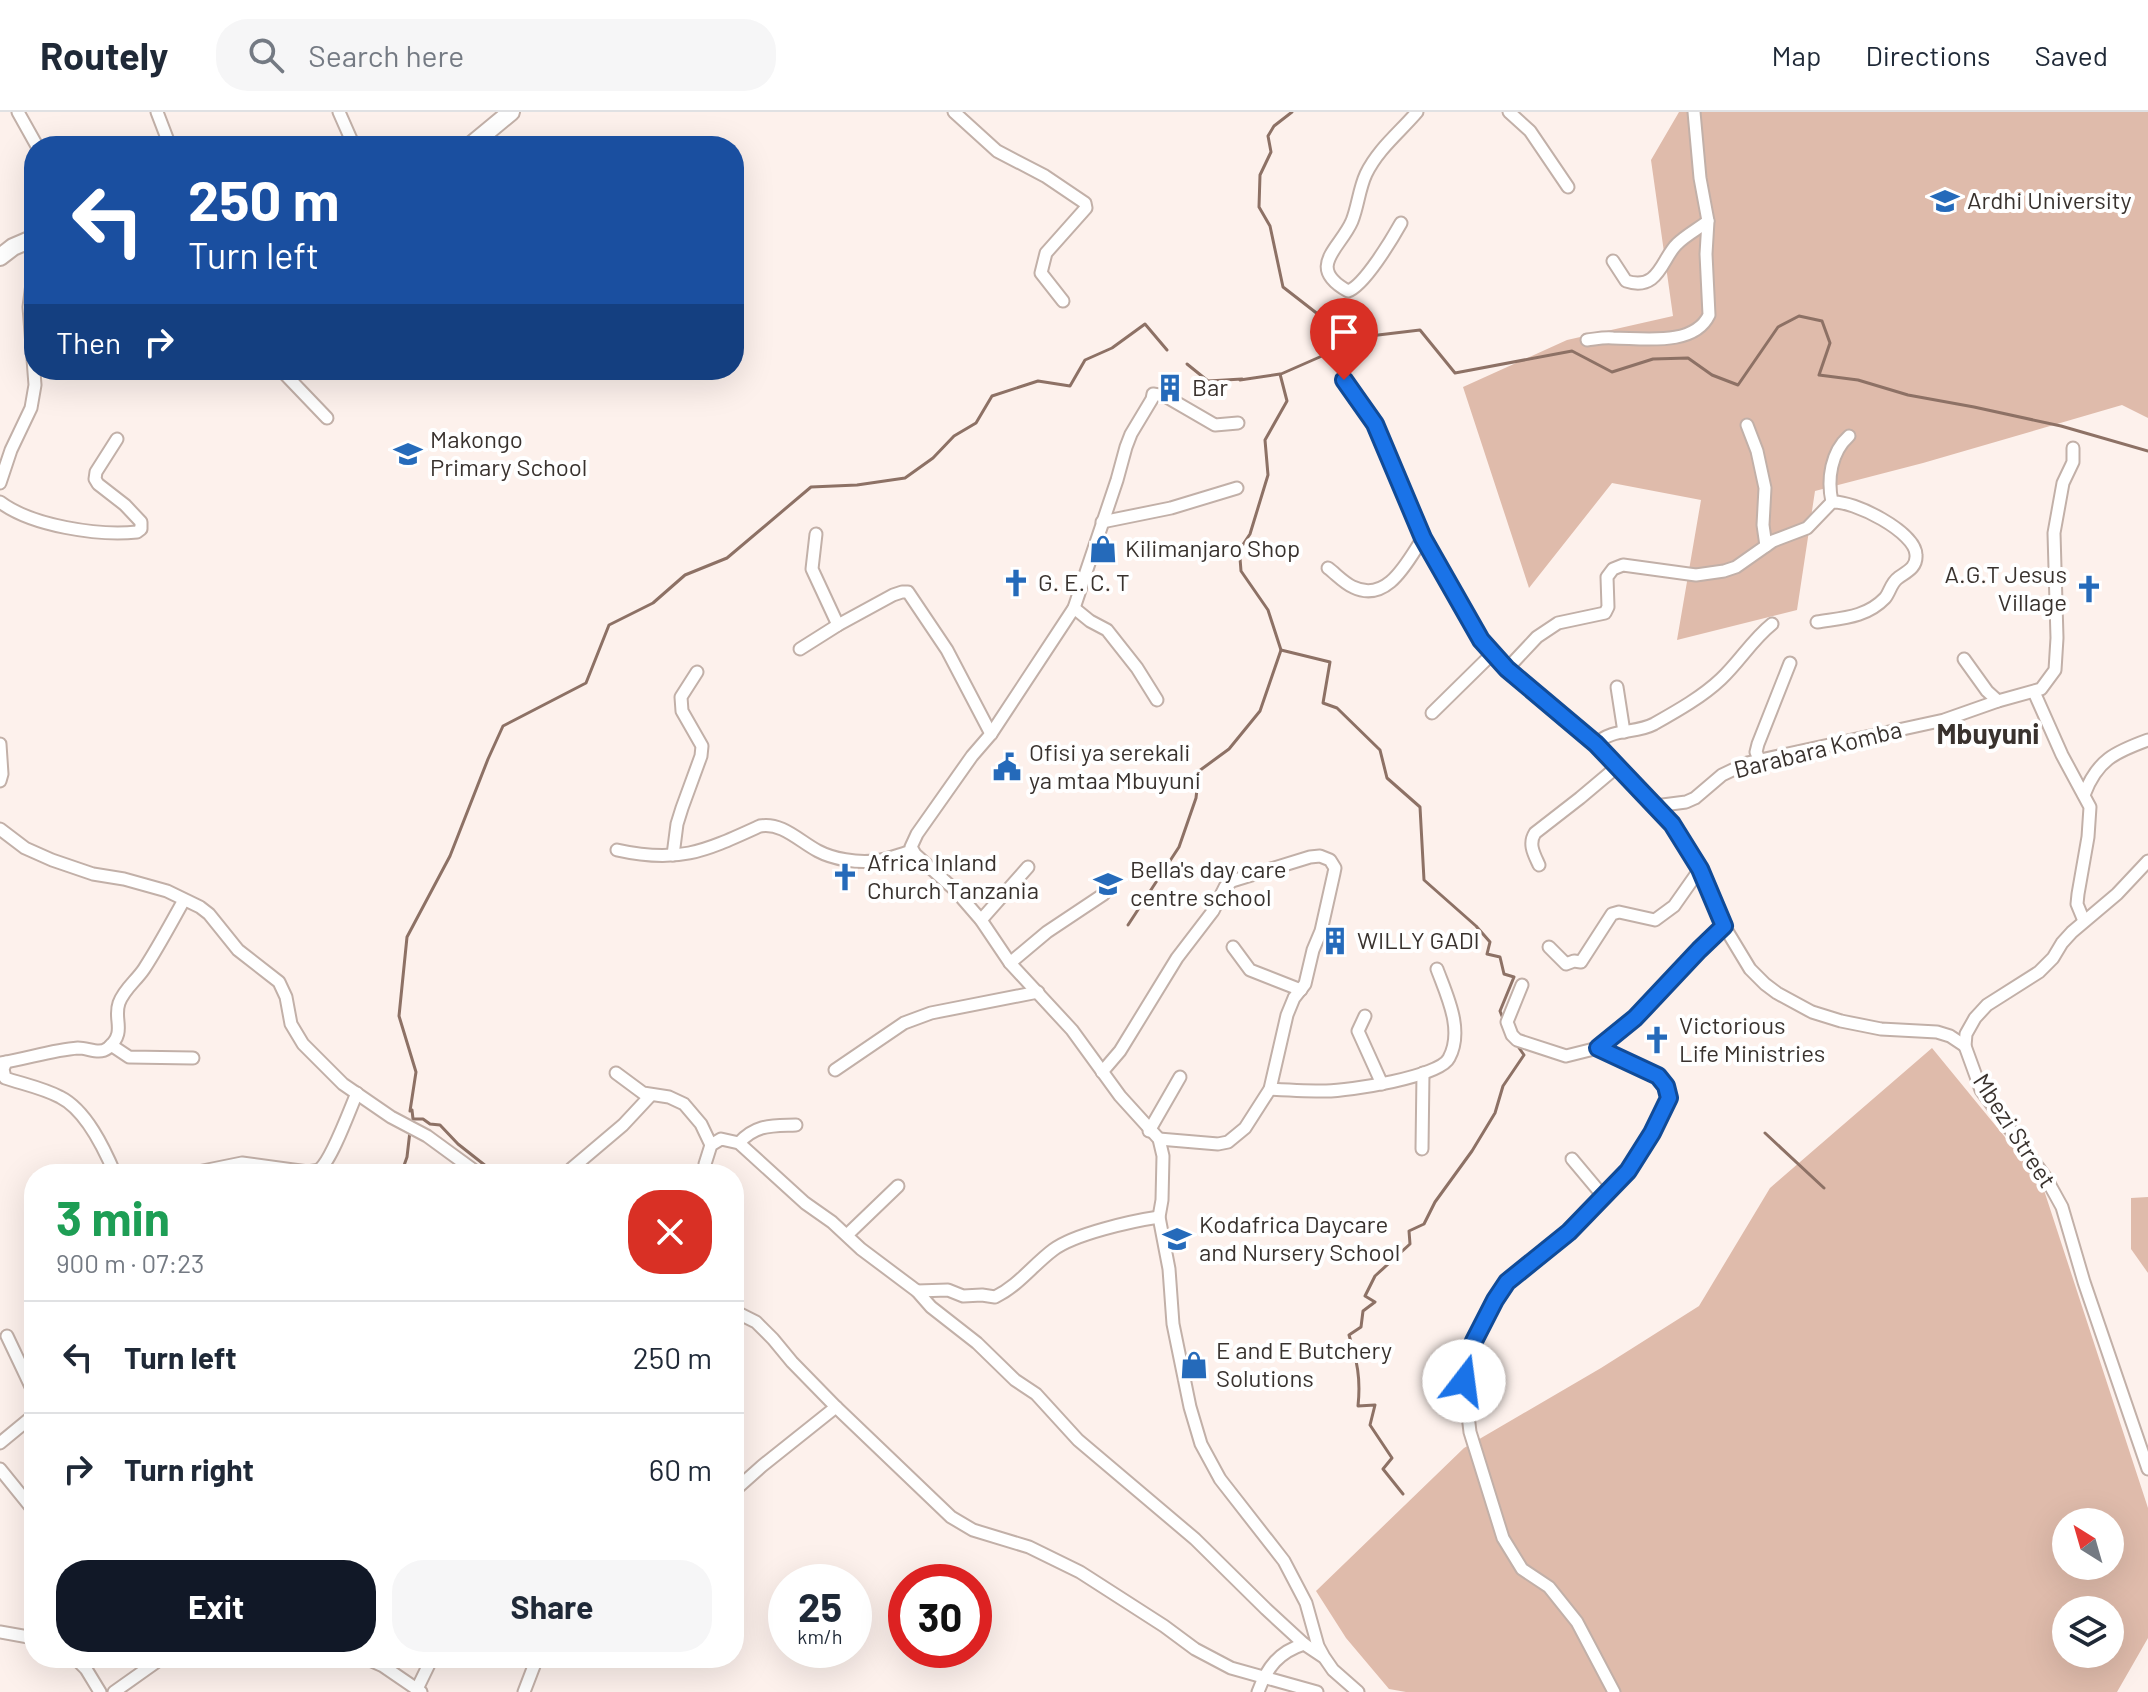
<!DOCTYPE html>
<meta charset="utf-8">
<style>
:root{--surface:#fff;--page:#f6f6f7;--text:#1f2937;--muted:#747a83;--line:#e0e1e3;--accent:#111827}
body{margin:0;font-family:Barlow,sans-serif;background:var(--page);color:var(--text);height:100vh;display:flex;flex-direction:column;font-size:30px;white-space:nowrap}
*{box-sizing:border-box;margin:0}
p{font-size:26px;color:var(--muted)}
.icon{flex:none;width:44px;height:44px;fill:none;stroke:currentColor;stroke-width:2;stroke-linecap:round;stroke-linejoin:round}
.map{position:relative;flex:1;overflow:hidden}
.side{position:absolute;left:24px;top:1052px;width:720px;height:504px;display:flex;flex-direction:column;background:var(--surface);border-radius:32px;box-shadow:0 8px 32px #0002}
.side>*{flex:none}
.banner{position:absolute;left:24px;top:24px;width:720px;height:244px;border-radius:32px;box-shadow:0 8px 32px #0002;background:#1a4fa0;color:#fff;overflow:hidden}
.needle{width:52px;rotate:323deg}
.controls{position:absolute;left:2052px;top:1396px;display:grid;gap:16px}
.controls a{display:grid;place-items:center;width:72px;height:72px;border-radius:50%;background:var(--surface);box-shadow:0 8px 32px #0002;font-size:40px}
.speed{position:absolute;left:768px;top:1452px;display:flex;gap:16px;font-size:40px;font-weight:700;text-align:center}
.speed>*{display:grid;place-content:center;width:104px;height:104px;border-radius:50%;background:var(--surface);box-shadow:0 8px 32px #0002;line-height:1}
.speed small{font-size:20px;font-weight:400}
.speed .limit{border:12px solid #d22;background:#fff;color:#111}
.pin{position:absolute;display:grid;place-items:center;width:68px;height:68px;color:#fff;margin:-82px -34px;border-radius:50% 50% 50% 0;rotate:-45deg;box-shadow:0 0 8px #0007}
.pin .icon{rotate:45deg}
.me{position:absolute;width:88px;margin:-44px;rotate:15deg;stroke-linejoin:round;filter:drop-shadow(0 0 6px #0008)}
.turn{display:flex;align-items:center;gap:28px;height:168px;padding:0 32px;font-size:36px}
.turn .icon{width:104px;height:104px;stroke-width:2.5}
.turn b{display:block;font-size:56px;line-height:68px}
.then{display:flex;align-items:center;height:76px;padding:0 32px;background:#0003;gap:16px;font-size:30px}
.round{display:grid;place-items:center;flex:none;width:84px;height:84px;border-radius:32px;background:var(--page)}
.head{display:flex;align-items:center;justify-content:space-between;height:136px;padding:0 32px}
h1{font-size:48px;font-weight:700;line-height:60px;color:#1e9e55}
.button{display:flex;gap:16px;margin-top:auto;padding:16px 32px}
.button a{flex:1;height:92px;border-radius:32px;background:var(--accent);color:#fff;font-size:32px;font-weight:700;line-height:92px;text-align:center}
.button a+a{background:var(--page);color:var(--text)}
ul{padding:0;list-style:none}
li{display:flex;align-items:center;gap:24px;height:112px;padding:0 32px;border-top:2px solid var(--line)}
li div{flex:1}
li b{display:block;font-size:30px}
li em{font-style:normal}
header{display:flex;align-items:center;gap:48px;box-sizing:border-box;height:112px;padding:0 40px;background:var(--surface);border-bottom:2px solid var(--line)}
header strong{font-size:38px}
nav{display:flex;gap:44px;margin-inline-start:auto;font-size:28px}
.search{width:560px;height:72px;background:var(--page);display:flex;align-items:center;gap:20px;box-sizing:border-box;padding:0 28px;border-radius:32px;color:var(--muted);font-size:30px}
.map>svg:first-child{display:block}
.green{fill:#dfbbab;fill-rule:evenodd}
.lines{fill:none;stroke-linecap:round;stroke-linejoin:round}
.stream{stroke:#8d7165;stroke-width:3}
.street-casing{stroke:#c2b0a8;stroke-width:15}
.secondary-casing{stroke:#c2b0a8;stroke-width:20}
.street{stroke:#fff;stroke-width:11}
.secondary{stroke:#fff;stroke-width:16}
.route-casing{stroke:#114b97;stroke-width:20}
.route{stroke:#1a73e8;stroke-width:14}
.labels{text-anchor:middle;stroke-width:8;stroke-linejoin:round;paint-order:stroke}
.poi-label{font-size:24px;fill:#39322e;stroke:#fff;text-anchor:start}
.street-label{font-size:24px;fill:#39322e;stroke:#fff}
.quarter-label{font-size:28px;font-weight:bold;fill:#39322e;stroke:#fff}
</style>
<header>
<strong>Routely</strong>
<div class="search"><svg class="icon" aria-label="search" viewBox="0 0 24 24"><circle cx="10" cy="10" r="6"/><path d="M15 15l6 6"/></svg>Search here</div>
<nav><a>Map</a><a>Directions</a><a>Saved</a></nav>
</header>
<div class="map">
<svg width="2148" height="1580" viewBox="0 0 2148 1580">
<rect width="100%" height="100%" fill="#fdf1ec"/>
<g class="green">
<polygon points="1679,0 2148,0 2148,306 2122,293 1923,351 1815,379 1797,498 1677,528 1701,388 1612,371 1529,476 1463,275 1567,228 1673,204 1651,48"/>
<path d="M1932,936L2041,1069L2148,1396V1526L2117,1580H1406L1389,1577L1346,1526L1316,1479L1464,1336L1601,1256L1699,1194L1770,1076ZM2066,1410H2110V1454H2066ZM2066,1498H2110V1542H2066Z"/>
<polygon points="2148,1085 2148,1161 2131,1137 2131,1086"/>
</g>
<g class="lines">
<g class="stream">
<polyline points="1292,0 1274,14 1268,24 1271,40 1260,63 1259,95 1270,114 1283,175 1328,210 1337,235"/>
<polyline points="1187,252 1208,269 1242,267"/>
<polyline points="1281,262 1322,244 1353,226 1420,218 1455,261 1572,239 1612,260 1653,247 1688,246 1712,263 1738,273 1778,215 1799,204 1822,209 1830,231 1819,263 1858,268 1908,283 1974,295 2061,314 2148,339"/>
<polyline points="1240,268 1280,262 1287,289 1265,328 1268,363 1250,422 1242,434 1240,446 1241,459 1268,498 1281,538 1330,550 1323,591 1337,596 1380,638 1387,666 1420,695 1424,768 1476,814 1490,830 1487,842 1500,845 1504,862 1514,865 1500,899 1504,909"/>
<polyline points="1128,813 1179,735 1196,686 1199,659 1229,637 1260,599 1281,538"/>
<polyline points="412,998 413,1007 423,1007 430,1012 440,1013 458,1032 496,1062"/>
<polyline points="410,999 416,960 399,904 407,825 450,744 488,647 503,614 586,571 609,513 653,491 685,463 727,446 811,375 857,373 905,366 933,346 954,324 976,311 992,284 1038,269 1070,274 1085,248 1112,236 1145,212 1167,238"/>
<polyline points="1765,1021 1824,1076"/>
<polyline points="401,1062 407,1045 410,1019"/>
<path d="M1403,1382L1383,1357L1392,1346L1370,1313L1375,1293L1358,1294C1361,1266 1357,1249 1349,1223L1361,1215L1363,1199L1375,1190L1365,1184L1375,1164L1410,1132L1409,1119L1424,1112L1435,1090L1472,1039L1495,1001L1503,974L1524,943L1517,933"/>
</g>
<defs>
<g id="street">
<polyline points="18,0 37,34"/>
<polyline points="157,0 170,34"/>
<polyline points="339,0 354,34"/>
<polyline points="954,0 997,39 1045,64 1085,91 1086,96 1046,141 1041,161 1063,189"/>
<polyline points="1509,0 1530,19 1568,75"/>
<path d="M1401,111C1392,127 1364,174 1348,179C1305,155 1340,137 1352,109C1358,94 1359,77 1366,62C1378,37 1400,20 1417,0"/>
<path d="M1613,149L1626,169C1659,180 1662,146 1677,132C1686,123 1698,117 1708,109"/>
<path d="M1587,228C1596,227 1604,225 1613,226C1642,226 1694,235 1709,203L1706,142L1708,109L1700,66L1694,0"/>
<polyline points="281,258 327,306"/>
<polyline points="1344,268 1375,312 1423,426 1481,528 1507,557 1596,632 1672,712 1700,757 1724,814 1750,857 1765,872 1777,881 1812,900 1841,909 1881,917 1937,920 1950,924 1965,934"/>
<polyline points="1238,311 1215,313 1165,284 1153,282 1152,287 1131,322 1126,335 1117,368 1074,496 991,622 972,644 917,722 911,735 915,742 955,778 981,808 1010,851 1072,918 1120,984 1159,1027 1163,1044 1162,1088 1159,1105 1169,1157 1173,1212 1190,1295 1201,1332 1220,1367 1284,1449 1306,1491 1318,1534 1324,1545 1333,1558 1358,1580"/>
<polyline points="1747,313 1757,339 1765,376 1763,413 1766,434"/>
<polyline points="0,371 11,338 31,296 35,273 29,195 34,156"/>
<path d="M0,390C32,414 98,424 137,420L141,417V410L125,393L98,372L95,367L96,360L117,327"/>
<path d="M1832,390C1827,367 1831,340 1849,324"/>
<polyline points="1102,410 1171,396 1237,376"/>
<polyline points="816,422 812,457 838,513"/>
<path d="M1328,456C1336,462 1344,471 1353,475C1388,492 1408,448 1423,426"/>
<polyline points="1074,496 1090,509 1107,518 1137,556 1157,588"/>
<polyline points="800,537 838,513 893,483 902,480 908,480 947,538 991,622"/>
<polyline points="1964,547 1987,579 1998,589"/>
<path d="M1507,557L1537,525L1558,511L1605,501L1608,495L1607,465L1613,457L1623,453L1696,463L1724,459L1736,455L1773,429L1807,416L1832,390C1853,388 1916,420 1916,443C1917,456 1906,460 1898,466C1891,471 1890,480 1885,486C1866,506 1841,506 1817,510"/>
<polyline points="1617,575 1624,620"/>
<polyline points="2034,580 2062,643 2090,695 2088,725 2078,782 2077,792 2084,809"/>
<polyline points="1432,601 1492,542"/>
<polyline points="0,632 2,662 0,669"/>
<path d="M1596,632C1612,616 1635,622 1654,612C1677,599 1702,585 1721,567C1740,549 1752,528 1772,512"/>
<polyline points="1760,649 1756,640 1758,632 1790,551"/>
<path d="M2084,683C2097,648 2115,640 2148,628"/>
<polyline points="1655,694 1686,690 1695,686 1722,663 1747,651 1944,608 1998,589 2041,577 2055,558 2057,526 2054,421 2063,371 2073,350 2073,336"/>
<polyline points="0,717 25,736 52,748 93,762 124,767 167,779 200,795 209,802 238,838 279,870 286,885 291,912 303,932 343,972 391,1005 427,1024 479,1062"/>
<path d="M617,738C679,752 705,739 760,714C782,710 799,729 818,739C833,747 857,751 874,749C887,748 900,742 912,739"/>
<polyline points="673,743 677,712 682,696 701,644 702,634 682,599 681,585 697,560"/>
<polyline points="2148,749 2117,782 2072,820 2062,831 2053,846 2039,860 1987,893 1975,906 1966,922 1965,934 1981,978 2046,1066 2062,1095 2084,1170 2148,1357"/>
<path d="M1539,753C1534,742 1528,732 1535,721L1580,686L1618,654"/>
<polyline points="981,808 1028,755"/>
<polyline points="1233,835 1250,858 1301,878"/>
<polyline points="1549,835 1566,852 1574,849 1581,850 1612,802 1619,800 1655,808 1674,794 1700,757"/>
<polyline points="1010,851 1047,820 1104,782"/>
<polyline points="1522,873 1507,910 1512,923 1517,928 1566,944 1598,936 1635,906 1699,838 1724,814"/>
<polyline points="1365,904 1358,919 1382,972"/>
<polyline points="111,933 129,945 193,946"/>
<polyline points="1598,936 1658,964 1666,974 1669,986 1652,1021 1628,1059 1569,1120 1507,1170 1495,1188 1474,1229 1463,1256 1464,1269 1470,1320 1503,1426 1522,1457 1549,1475 1577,1510 1614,1580"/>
<path d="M6,950L3,957L5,966C23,972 43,976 60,985C86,998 104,1036 115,1062"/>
<path d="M0,951C26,947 52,938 78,936C89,936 99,943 108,936C127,920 113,908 119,891C124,877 136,869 144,857C159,834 171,811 184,788"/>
<polyline points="835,958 904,911 931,901 1038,880"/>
<polyline points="1102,960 1120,939 1177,846 1213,799 1225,775 1232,769 1310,745 1320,744 1330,748 1335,756 1334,761 1321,819 1313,838 1305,872 1294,886 1287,903 1270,977 1245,1016 1228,1030 1218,1032 1159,1027"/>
<polyline points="616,961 643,981 669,985 684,992 701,1012 711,1033"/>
<path d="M1270,977C1289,978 1307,979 1326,979C1348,979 1440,965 1449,946C1464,918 1447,884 1437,857"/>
<polyline points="1149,1019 1180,965"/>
<path d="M739,1031C756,1012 772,1014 796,1013"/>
<polyline points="1422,1037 1423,961"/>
<polyline points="1572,1047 1603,1084"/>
<polyline points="571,1057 623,1013 651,983"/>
<path d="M188,1062L242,1051L308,1060C312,1059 317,1059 320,1057C332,1047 350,997 357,981"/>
<polyline points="705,1062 705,1052 711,1033 721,1027 739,1031 805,1091 832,1110 861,1137 917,1179 931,1195 977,1231 1015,1268 1036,1282 1078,1328 1195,1427 1266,1497 1304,1532 1322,1544"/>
<polyline points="847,1123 898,1074"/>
<path d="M917,1179L948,1178L963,1184L982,1183L995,1185C1018,1174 1033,1153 1053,1138C1074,1122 1132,1109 1159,1105"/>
<polyline points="734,1199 756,1210 773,1227 792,1250 836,1295 951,1405 973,1418 1029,1435 1080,1460 1164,1514 1195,1537 1231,1556 1317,1580"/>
<polyline points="7,1224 34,1281"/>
<polyline points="0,1331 34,1303"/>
<polyline points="0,1357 34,1399"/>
<polyline points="734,1379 762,1354 836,1295"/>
<polyline points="0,1520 34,1526"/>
<polyline points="75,1546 86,1557 100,1580"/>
<polyline points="365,1546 383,1554 421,1580"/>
<polyline points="417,1577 432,1546"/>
<polyline points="114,1580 162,1546"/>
<polyline points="524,1580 537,1546"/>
<path d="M1258,1580C1267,1555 1279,1540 1304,1532"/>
</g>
<g id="secondary">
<polyline points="470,34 511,0"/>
<polyline points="0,145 13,135 34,126"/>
</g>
</defs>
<use href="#street" class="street-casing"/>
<use href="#secondary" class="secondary-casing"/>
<use href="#street" class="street"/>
<use href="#secondary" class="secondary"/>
</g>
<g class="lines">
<defs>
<polyline id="route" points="1344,268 1375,312 1423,426 1481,528 1507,557 1596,632 1672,712 1700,757 1724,814 1699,838 1635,906 1598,936 1658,964 1666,974 1669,986 1652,1021 1628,1059 1569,1120 1507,1170 1495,1188 1474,1229 1463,1256 1464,1269"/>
</defs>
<use href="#route" class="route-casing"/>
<use href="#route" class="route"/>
</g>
<defs>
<symbol id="university-bare" viewBox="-9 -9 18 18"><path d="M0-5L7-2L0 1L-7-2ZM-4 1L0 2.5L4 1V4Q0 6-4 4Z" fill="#256aba" stroke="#fff" stroke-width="2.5" paint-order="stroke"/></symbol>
<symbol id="building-bare" viewBox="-9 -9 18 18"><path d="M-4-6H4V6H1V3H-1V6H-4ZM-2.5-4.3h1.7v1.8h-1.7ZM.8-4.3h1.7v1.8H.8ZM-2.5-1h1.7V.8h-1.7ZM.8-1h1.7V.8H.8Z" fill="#256aba" stroke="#fff" stroke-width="2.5" paint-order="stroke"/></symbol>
<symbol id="school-bare" viewBox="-9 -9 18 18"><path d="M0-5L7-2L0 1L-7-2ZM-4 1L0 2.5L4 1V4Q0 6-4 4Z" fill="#256aba" stroke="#fff" stroke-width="2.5" paint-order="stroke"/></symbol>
<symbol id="shop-bare" viewBox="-9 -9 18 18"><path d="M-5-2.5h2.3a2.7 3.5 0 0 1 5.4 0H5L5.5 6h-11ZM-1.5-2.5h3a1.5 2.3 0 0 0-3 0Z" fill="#256aba" stroke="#fff" stroke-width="2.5" paint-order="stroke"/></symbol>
<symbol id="church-bare" viewBox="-9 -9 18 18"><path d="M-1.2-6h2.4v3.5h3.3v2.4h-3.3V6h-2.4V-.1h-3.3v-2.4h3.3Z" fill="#256aba" stroke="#fff" stroke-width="2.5" paint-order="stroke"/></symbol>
<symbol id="civic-bare" viewBox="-9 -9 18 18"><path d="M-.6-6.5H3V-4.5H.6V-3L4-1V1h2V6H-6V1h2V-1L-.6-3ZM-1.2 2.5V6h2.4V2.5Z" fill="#256aba" stroke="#fff" stroke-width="2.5" paint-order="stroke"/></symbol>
</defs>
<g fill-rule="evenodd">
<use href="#university-bare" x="1925" y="69" width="40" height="40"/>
<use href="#building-bare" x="1150" y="256" width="40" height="40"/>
<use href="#school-bare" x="388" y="322" width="40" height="40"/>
<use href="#shop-bare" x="1083" y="417" width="40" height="40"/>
<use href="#church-bare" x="996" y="451" width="40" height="40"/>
<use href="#church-bare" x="2069" y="457" width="40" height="40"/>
<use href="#civic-bare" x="987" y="635" width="40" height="40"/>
<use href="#church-bare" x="825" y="745" width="40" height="40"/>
<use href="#school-bare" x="1088" y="752" width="40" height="40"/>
<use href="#building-bare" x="1315" y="809" width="40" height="40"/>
<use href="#church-bare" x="1637" y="908" width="40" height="40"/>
<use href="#school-bare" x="1157" y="1107" width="40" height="40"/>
<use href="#shop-bare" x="1174" y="1233" width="40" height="40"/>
</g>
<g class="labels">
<g class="poi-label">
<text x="1967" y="97">Ardhi University</text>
<text x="1192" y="284">Bar</text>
<text x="430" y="336">Makongo<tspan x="430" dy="28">Primary School</tspan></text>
<text x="1125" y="445">Kilimanjaro Shop</text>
<text x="2067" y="471" text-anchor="end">A.G.T Jesus<tspan x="2067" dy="28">Village</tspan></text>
<text x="1038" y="479">G. E. C. T</text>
<text x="1029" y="649">Ofisi ya serekali<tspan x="1029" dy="28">ya mtaa Mbuyuni</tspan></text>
<text x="867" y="759">Africa Inland<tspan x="867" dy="28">Church Tanzania</tspan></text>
<text x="1130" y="766">Bella's day care<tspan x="1130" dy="28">centre school</tspan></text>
<text x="1357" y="837">WILLY GADI</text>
<text x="1679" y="922">Victorious<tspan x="1679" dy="28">Life Ministries</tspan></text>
<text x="1199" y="1121">Kodafrica Daycare<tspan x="1199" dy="28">and Nursery School</tspan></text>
<text x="1216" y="1247">E and E Butchery<tspan x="1216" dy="28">Solutions</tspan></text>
</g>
<g class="street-label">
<text transform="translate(1818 638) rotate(-14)" y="8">Barabara Komba</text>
<text transform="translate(2014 1019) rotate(57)" y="8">Mbezi Street</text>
</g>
<g class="quarter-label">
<text x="1988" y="632">Mbuyuni</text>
</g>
</g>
</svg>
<div class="controls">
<a><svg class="needle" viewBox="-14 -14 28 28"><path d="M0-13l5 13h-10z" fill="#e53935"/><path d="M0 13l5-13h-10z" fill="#747a83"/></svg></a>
<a><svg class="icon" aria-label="layers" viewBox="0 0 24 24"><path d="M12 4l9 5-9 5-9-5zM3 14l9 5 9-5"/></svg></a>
</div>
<div class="speed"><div>25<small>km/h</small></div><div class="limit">30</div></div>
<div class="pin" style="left:1344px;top:268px;background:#d93025"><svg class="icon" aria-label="arrive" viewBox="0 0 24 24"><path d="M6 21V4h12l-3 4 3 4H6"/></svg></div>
<svg class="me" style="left:1464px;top:1269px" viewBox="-20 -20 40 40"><circle r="19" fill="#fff"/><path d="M0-13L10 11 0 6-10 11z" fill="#1a73e8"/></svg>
<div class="banner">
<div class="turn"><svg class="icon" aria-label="left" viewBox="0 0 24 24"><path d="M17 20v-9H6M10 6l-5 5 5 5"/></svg><div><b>250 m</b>Turn left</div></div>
<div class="then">Then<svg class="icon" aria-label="right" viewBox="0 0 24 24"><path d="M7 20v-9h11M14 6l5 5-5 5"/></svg></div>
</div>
<section class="side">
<div class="head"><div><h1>3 min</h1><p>900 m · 07:23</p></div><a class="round" style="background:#d93025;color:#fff"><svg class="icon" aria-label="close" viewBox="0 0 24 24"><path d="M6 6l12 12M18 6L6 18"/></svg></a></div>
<ul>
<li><svg class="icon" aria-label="left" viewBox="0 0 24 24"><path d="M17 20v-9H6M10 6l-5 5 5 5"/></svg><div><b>Turn left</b></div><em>250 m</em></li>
<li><svg class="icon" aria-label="right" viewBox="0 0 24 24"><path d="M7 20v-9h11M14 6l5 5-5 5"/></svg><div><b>Turn right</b></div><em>60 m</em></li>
</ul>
<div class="button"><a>Exit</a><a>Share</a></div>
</section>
</div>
